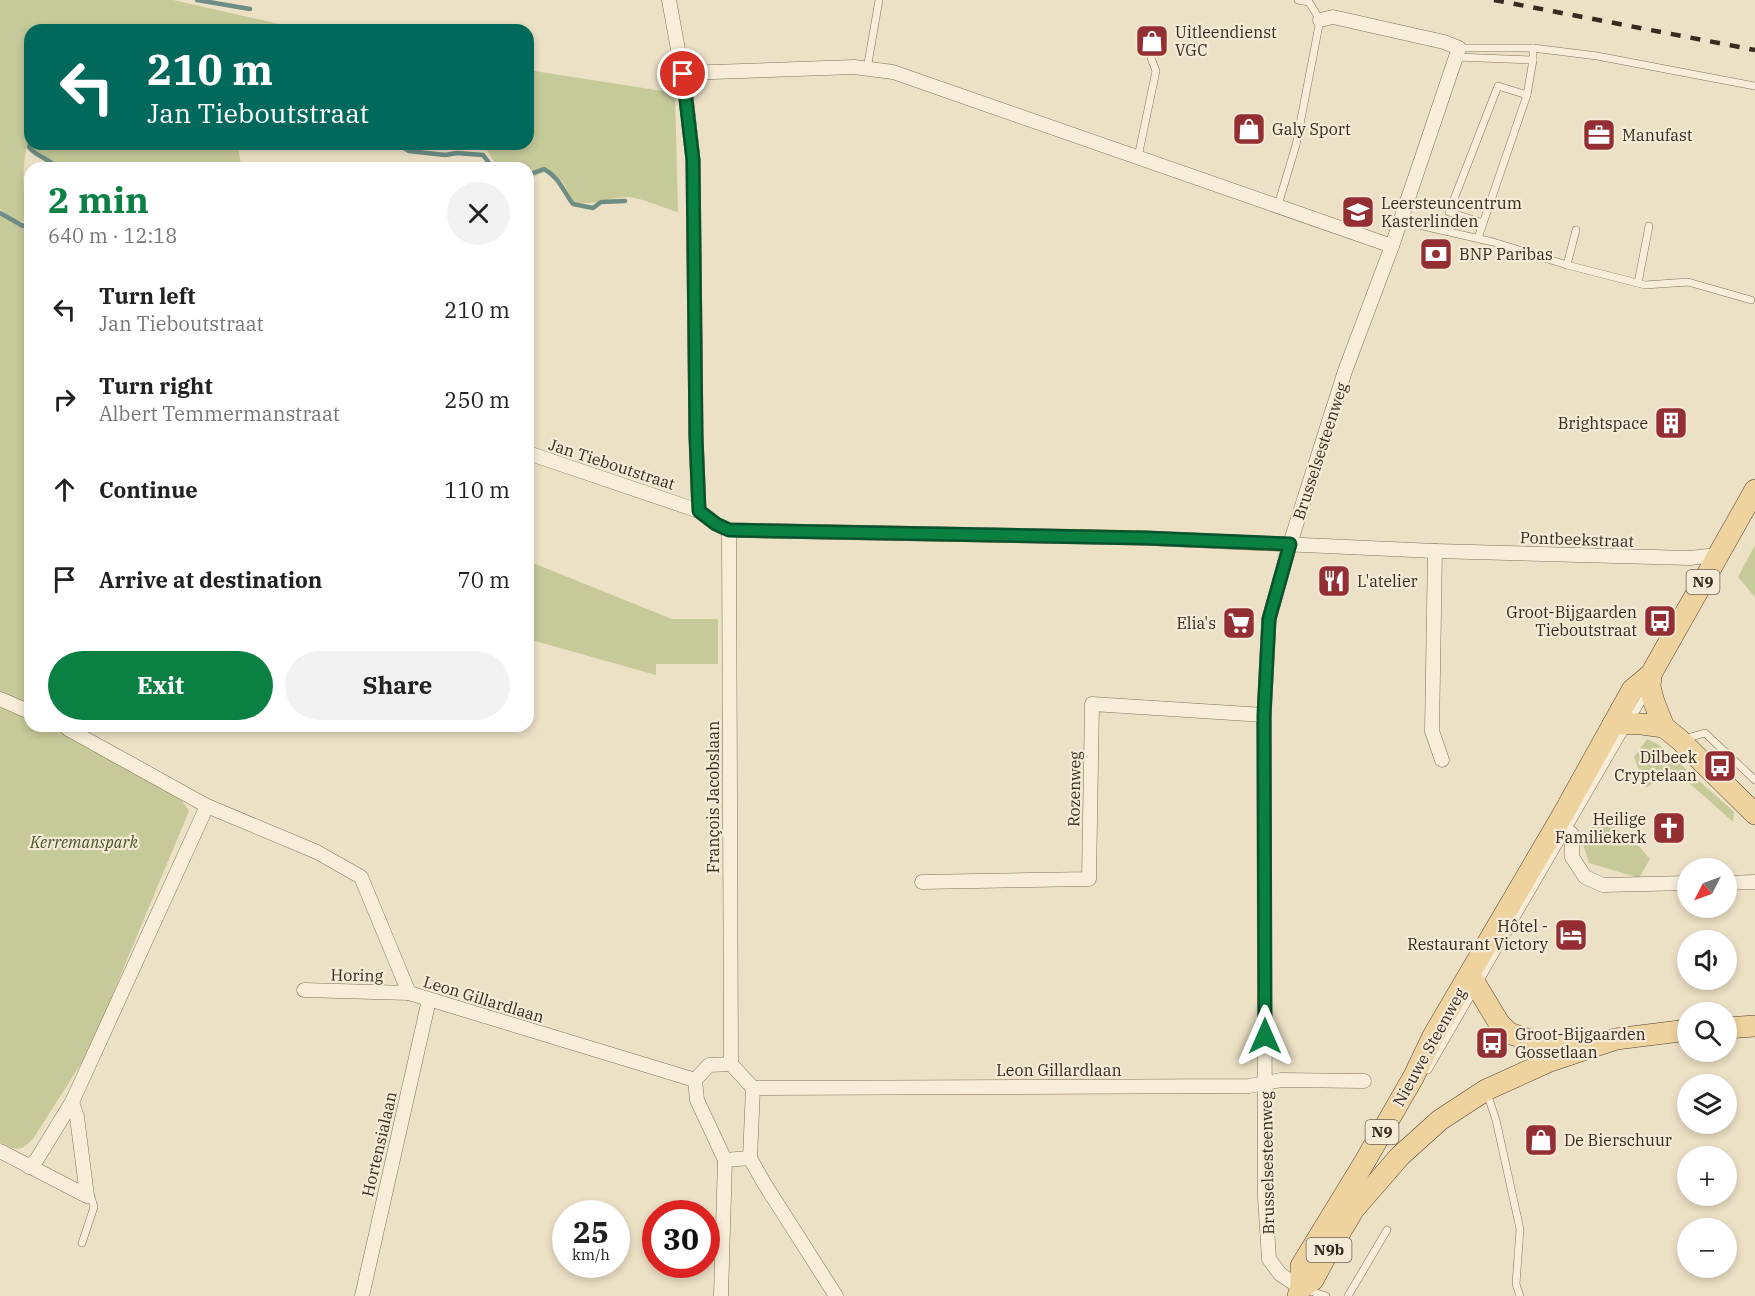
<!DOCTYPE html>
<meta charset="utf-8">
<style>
:root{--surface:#fff;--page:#f2f2f2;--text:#222;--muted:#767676;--accent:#0b8043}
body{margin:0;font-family:"IBM Plex Serif",serif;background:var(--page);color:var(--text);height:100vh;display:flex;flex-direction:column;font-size:22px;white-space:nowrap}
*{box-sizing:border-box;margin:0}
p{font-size:20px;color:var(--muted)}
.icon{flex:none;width:33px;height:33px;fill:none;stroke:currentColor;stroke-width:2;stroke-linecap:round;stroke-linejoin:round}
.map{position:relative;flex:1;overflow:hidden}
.sheet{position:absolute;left:24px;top:162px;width:510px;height:570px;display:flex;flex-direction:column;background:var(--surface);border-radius:18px;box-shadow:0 3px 9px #0003}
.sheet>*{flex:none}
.guide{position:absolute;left:24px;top:24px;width:510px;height:126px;border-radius:18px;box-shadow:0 3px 9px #0003;background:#00695c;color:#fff;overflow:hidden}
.needle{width:39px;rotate:228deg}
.controls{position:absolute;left:1677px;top:858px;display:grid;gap:12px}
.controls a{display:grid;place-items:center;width:60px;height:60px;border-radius:50%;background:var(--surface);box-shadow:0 3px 9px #0003;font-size:30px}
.speed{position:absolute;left:552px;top:1200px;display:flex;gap:12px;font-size:30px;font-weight:700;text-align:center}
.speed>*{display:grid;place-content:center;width:78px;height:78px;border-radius:50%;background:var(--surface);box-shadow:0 3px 9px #0003;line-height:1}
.speed small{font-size:15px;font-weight:400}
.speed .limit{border:9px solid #d22;background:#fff;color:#111}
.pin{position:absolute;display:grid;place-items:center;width:51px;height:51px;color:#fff;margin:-26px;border:3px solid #fff;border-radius:50%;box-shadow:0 2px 6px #0007}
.me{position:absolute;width:66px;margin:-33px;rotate:0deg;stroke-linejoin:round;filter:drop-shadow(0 0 4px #0008)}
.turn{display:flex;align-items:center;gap:21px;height:126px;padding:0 24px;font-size:27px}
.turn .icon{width:78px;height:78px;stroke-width:2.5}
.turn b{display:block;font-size:42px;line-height:51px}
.round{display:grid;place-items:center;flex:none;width:63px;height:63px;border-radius:32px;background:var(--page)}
.overview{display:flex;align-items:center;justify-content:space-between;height:102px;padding:0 24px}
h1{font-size:36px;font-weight:800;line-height:45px;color:var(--accent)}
.primary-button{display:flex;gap:12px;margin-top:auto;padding:12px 24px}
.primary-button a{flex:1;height:69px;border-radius:36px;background:var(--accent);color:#fff;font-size:24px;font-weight:800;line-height:69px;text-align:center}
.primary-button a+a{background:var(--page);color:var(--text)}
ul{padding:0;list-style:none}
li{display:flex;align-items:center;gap:18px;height:90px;padding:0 24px}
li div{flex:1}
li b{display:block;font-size:22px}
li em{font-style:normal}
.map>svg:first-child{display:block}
.green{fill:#c6ca99}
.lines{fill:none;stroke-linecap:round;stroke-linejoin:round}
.stream{stroke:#6e8e85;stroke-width:4.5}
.service-casing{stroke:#87715c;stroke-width:8}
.minor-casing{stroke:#87715c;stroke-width:15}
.primary-casing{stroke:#554030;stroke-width:22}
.service{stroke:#f7edd8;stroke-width:7}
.minor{stroke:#f7edd8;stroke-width:14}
.primary{stroke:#eed39f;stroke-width:21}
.rail{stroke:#382a1f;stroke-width:4.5;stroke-dasharray:10 10;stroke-linecap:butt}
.route-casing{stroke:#07532c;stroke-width:15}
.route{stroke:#0b8043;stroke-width:10}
.labels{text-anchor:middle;stroke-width:4.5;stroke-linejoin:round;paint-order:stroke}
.shield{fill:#f4ead5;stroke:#706456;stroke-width:1.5}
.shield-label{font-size:15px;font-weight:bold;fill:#382a1f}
.poi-label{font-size:16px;fill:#382a1f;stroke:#f4ead5;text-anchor:start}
.street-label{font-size:16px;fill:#382a1f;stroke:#f4ead5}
.park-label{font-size:16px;font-style:italic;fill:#495327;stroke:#f4ead5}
</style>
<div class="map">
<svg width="1755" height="1296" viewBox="0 0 1755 1296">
<rect width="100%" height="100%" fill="#ece0c5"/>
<g class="green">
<path d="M0,0H173L306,30H30V139C21,153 23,203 27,220C17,225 8,215 0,209Z"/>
<path d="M528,70L675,93L678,212C666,209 637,196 627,197C609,198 592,206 574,202C562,185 569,182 547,171L528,179V168H498L487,150L470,144H528Z"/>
<path d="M31,144H237L242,168H57C51,159 36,157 29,147Z"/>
<path d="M30,208V726H75L183,802L189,811L89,1051L33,1139C19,1152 17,1151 0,1142V213L23,225L29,222Z"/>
<polygon points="1755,545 1755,597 1738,577"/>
<polygon points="528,561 672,619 718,619 718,664 656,664 656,675 528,639"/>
<polygon points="1647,739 1659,745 1734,812 1733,822 1703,795 1672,769 1646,788 1634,757"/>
<polygon points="1613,824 1623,836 1630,836 1650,859 1639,878 1589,863 1583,844 1593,825"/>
</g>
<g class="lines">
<g class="stream">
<polyline points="197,0 250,9"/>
<path d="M30,144L29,147C36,157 51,159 57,168"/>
<polyline points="397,144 409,151 445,155 457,153 483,155 493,168"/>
<path d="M528,175L544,169C560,178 563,191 573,204L593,208L601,202L625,201"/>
<polyline points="0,213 23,226 29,222 30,208"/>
</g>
<defs>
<g id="service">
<polyline points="1459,48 1533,48"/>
<polyline points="1456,57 1533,60"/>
<polyline points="867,69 879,0"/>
<polyline points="1138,157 1156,71 1151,58 1152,48"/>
<polyline points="1278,205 1296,145 1320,20 1309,2 1298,0"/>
<polyline points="1401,221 1493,242 1567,265 1645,285 1688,282 1751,300"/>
<polyline points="1483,223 1449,212 1498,86 1527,95"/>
<polyline points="1478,238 1527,95 1533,60 1533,48 1597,56 1755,86"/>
<polyline points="1567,265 1576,230"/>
<polyline points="1638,283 1649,226"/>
<polyline points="1684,739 1705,733 1755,780"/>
<polyline points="1428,1070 1647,692"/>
<polyline points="1487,1093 1496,1120 1520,1229 1516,1284 1520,1296"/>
<polyline points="82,1243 94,1207 91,1197 87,1196"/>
<polyline points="1307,1290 1326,1296"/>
<polyline points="1348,1296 1387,1230"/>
</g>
<g id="minor">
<polyline points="669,0 685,88 693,160 696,437 699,511"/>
<polyline points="683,73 854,67 893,72 1392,246"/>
<polyline points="528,453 699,511 716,524 729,530 1145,538 1435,551 1690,558 1718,555"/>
<polyline points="729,530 731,1064"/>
<polyline points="1435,551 1432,731 1442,760"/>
<polyline points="0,699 30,712"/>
<polyline points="68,729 207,806 317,852 361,877 409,993 695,1080"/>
<polyline points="1562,816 1566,830 1572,834 1572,857 1585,877 1603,885 1688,883"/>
<polyline points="922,882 1089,879 1092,704 1264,715"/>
<polyline points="1726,883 1755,882"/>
<polyline points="304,990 409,993"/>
<polyline points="731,1064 753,1088 750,1158 764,1183 836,1296"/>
<polyline points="731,1064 709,1065 695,1080 697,1100 725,1160 750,1158"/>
<polyline points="753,1088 1249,1086 1281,1080 1364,1081"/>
<polyline points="0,1151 87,1196 77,1117 72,1102"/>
<polyline points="29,1167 37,1159 72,1102 207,806"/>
<polyline points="1301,1288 1280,1274 1269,1259 1265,1197 1264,715 1269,619 1290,544 1345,371 1392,246 1459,48 1444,42 1333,17 1320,20"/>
<polyline points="362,1296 429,1000"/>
<polyline points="721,1296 725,1160"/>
</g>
<g id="primary">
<polyline points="1651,674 1650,687 1654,702 1664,727 1680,740 1755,814"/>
<polyline points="1613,724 1642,724 1664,727"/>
<polyline points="1470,975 1499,1023 1509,1033 1538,1043 1559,1044 1583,1040"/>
<polyline points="1726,1028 1755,1026"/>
<polyline points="1301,1288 1313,1280 1327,1254 1354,1209 1400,1156 1440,1120 1486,1090 1550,1061 1616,1039 1688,1030"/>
<polyline points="1298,1296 1301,1288 1301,1266 1364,1163 1414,1076 1433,1036 1562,816 1632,690 1651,674 1755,490"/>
</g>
</defs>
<use href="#service" class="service-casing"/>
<use href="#minor" class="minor-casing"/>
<use href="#primary" class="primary-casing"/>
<use href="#service" class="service"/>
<use href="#minor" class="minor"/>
<use href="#primary" class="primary"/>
<polyline class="rail" points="1494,0 1755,50"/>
</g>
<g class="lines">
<defs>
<polyline id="route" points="683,74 693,160 696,437 699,511 716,524 729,530 1145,538 1290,544 1269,619 1264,715 1265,1036"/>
</defs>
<use href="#route" class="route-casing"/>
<use href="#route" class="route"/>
</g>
<defs>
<symbol id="shop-square" viewBox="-11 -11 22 22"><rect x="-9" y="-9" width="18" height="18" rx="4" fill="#932e32" stroke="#f4ead5"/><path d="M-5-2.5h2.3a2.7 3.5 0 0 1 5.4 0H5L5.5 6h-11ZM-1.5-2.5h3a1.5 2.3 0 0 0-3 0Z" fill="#fff"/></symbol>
<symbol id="office-square" viewBox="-11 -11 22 22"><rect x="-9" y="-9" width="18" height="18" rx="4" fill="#932e32" stroke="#f4ead5"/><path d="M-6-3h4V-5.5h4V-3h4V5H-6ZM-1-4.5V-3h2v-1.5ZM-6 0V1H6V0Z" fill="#fff"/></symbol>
<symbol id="school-square" viewBox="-11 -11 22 22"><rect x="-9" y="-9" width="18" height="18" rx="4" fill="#932e32" stroke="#f4ead5"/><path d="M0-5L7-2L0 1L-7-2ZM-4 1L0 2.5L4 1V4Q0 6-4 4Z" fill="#fff"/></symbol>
<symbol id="bank-square" viewBox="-11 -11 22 22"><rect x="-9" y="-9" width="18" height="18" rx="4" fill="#932e32" stroke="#f4ead5"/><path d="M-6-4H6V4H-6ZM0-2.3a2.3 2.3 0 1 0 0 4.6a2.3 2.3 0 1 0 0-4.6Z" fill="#fff"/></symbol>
<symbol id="building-square" viewBox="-11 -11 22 22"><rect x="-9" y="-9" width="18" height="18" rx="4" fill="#932e32" stroke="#f4ead5"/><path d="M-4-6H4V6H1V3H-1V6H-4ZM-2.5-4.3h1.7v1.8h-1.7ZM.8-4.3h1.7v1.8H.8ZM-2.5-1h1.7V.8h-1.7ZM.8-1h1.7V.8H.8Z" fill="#fff"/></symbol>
<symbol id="restaurant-square" viewBox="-11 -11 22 22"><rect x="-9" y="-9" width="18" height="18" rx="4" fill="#932e32" stroke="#f4ead5"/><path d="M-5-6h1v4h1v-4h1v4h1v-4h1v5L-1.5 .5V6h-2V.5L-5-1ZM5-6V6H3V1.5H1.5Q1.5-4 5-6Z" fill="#fff"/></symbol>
<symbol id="bus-square" viewBox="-11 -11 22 22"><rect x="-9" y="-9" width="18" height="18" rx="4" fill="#932e32" stroke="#f4ead5"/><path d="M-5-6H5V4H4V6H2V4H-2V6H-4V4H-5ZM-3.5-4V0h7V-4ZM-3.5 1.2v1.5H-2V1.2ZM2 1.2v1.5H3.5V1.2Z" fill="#fff"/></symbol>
<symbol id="supermarket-square" viewBox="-11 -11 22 22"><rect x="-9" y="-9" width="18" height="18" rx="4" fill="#932e32" stroke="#f4ead5"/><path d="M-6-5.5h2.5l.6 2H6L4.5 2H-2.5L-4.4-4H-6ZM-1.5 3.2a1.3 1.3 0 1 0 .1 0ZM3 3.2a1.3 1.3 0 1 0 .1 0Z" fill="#fff"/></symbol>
<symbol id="church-square" viewBox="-11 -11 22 22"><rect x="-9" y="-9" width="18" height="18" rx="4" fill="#932e32" stroke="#f4ead5"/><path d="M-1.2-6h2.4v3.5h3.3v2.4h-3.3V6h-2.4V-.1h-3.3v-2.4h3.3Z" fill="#fff"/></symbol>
<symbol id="hotel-square" viewBox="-11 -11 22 22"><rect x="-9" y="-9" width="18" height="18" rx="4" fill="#932e32" stroke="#f4ead5"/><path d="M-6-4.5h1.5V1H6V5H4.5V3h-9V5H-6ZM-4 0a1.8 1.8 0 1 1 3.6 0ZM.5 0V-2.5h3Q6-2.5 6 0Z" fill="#fff"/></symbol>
</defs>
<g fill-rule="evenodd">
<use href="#shop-square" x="1133" y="22" width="38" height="38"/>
<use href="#shop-square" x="1230" y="110" width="38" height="38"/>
<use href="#office-square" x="1580" y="116" width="38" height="38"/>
<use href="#school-square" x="1339" y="193" width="38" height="38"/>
<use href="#bank-square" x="1417" y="235" width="38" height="38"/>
<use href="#building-square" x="1652" y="404" width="38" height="38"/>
<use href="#restaurant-square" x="1315" y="562" width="38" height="38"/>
<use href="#bus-square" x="1641" y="602" width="38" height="38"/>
<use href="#supermarket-square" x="1220" y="604" width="38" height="38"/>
<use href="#bus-square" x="1701" y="747" width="38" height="38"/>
<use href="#church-square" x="1650" y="809" width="38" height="38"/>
<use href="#hotel-square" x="1552" y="916" width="38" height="38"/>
<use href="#bus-square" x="1473" y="1024" width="38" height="38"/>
<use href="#shop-square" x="1522" y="1121" width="38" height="38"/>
</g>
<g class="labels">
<g class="shield">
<rect x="1686.5" y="570" width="33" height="24" rx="4.5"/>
<rect x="1365.5" y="1120" width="33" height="24" rx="4.5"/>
<rect x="1306.5" y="1238" width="45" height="24" rx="4.5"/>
</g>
<g class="shield-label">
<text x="1703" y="587">N9</text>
<text x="1382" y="1137">N9</text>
<text x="1329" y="1255">N9b</text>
</g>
<g class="poi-label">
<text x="1175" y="38">Uitleendienst<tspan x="1175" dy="18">VGC</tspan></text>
<text x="1272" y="135">Galy Sport</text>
<text x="1622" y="141">Manufast</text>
<text x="1381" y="209">Leersteuncentrum<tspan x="1381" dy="18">Kasterlinden</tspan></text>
<text x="1459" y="260">BNP Paribas</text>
<text x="1648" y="429" text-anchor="end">Brightspace</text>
<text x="1357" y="587">L'atelier</text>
<text x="1637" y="618" text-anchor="end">Groot-Bijgaarden<tspan x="1637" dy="18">Tieboutstraat</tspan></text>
<text x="1216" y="629" text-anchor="end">Elia's</text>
<text x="1697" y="763" text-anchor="end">Dilbeek<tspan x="1697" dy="18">Cryptelaan</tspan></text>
<text x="1646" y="825" text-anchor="end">Heilige<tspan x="1646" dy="18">Familiekerk</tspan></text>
<text x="1548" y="932" text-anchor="end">Hôtel -<tspan x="1548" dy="18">Restaurant Victory</tspan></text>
<text x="1515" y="1040">Groot-Bijgaarden<tspan x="1515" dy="18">Gossetlaan</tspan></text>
<text x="1564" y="1146">De Bierschuur</text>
</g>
<g class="street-label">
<text transform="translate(1320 451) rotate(-72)" y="6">Brusselsesteenweg</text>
<text transform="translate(612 464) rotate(18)" y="6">Jan Tieboutstraat</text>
<text transform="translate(1577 539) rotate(2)" y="6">Pontbeekstraat</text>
<text transform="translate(1074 789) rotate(-89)" y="6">Rozenweg</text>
<text transform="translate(713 797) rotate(-90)" y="6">François Jacobslaan</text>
<text transform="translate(357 975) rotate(1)" y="6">Horing</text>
<text transform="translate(484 999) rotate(17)" y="6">Leon Gillardlaan</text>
<text transform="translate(1429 1047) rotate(-61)" y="6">Nieuwe Steenweg</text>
<text x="1059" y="1076">Leon Gillardlaan</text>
<text transform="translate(379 1144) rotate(-77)" y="6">Hortensialaan</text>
<text transform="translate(1267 1163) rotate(-91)" y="6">Brusselsesteenweg</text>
</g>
<g class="park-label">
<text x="84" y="848">Kerremanspark</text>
</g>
</g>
</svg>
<div class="controls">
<a><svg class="needle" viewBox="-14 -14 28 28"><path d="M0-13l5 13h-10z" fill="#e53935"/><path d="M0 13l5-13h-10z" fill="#767676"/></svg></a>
<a><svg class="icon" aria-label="sound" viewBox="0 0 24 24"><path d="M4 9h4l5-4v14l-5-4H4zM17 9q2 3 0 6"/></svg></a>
<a><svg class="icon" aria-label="search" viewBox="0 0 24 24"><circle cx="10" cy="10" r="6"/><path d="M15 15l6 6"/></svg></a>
<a><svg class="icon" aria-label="layers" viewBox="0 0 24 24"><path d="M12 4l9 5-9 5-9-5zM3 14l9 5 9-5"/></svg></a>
<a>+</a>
<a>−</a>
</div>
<div class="speed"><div>25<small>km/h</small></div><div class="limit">30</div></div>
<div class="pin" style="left:683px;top:74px;background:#d93025"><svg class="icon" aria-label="arrive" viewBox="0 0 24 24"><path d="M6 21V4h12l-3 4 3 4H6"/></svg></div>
<svg class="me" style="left:1265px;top:1036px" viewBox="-20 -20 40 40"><path d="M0-17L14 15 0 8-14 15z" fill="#0b8043" stroke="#fff" stroke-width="4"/></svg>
<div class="guide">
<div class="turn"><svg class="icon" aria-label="left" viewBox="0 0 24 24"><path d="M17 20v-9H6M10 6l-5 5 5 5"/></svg><div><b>210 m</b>Jan Tieboutstraat</div></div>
</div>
<section class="sheet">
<div class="overview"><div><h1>2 min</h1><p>640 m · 12:18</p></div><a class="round"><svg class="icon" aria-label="close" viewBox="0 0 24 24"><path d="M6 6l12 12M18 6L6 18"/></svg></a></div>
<ul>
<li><svg class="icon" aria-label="left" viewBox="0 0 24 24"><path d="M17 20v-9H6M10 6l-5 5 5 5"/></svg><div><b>Turn left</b><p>Jan Tieboutstraat</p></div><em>210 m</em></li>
<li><svg class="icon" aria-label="right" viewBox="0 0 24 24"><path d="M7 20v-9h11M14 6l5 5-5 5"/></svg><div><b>Turn right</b><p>Albert Temmermanstraat</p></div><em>250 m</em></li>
<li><svg class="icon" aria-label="ahead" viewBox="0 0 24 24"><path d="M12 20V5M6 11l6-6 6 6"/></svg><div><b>Continue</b></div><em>110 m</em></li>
<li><svg class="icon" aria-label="arrive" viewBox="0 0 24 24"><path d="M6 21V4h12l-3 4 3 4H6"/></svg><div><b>Arrive at destination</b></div><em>70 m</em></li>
</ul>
<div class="primary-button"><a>Exit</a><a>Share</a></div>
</section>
</div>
